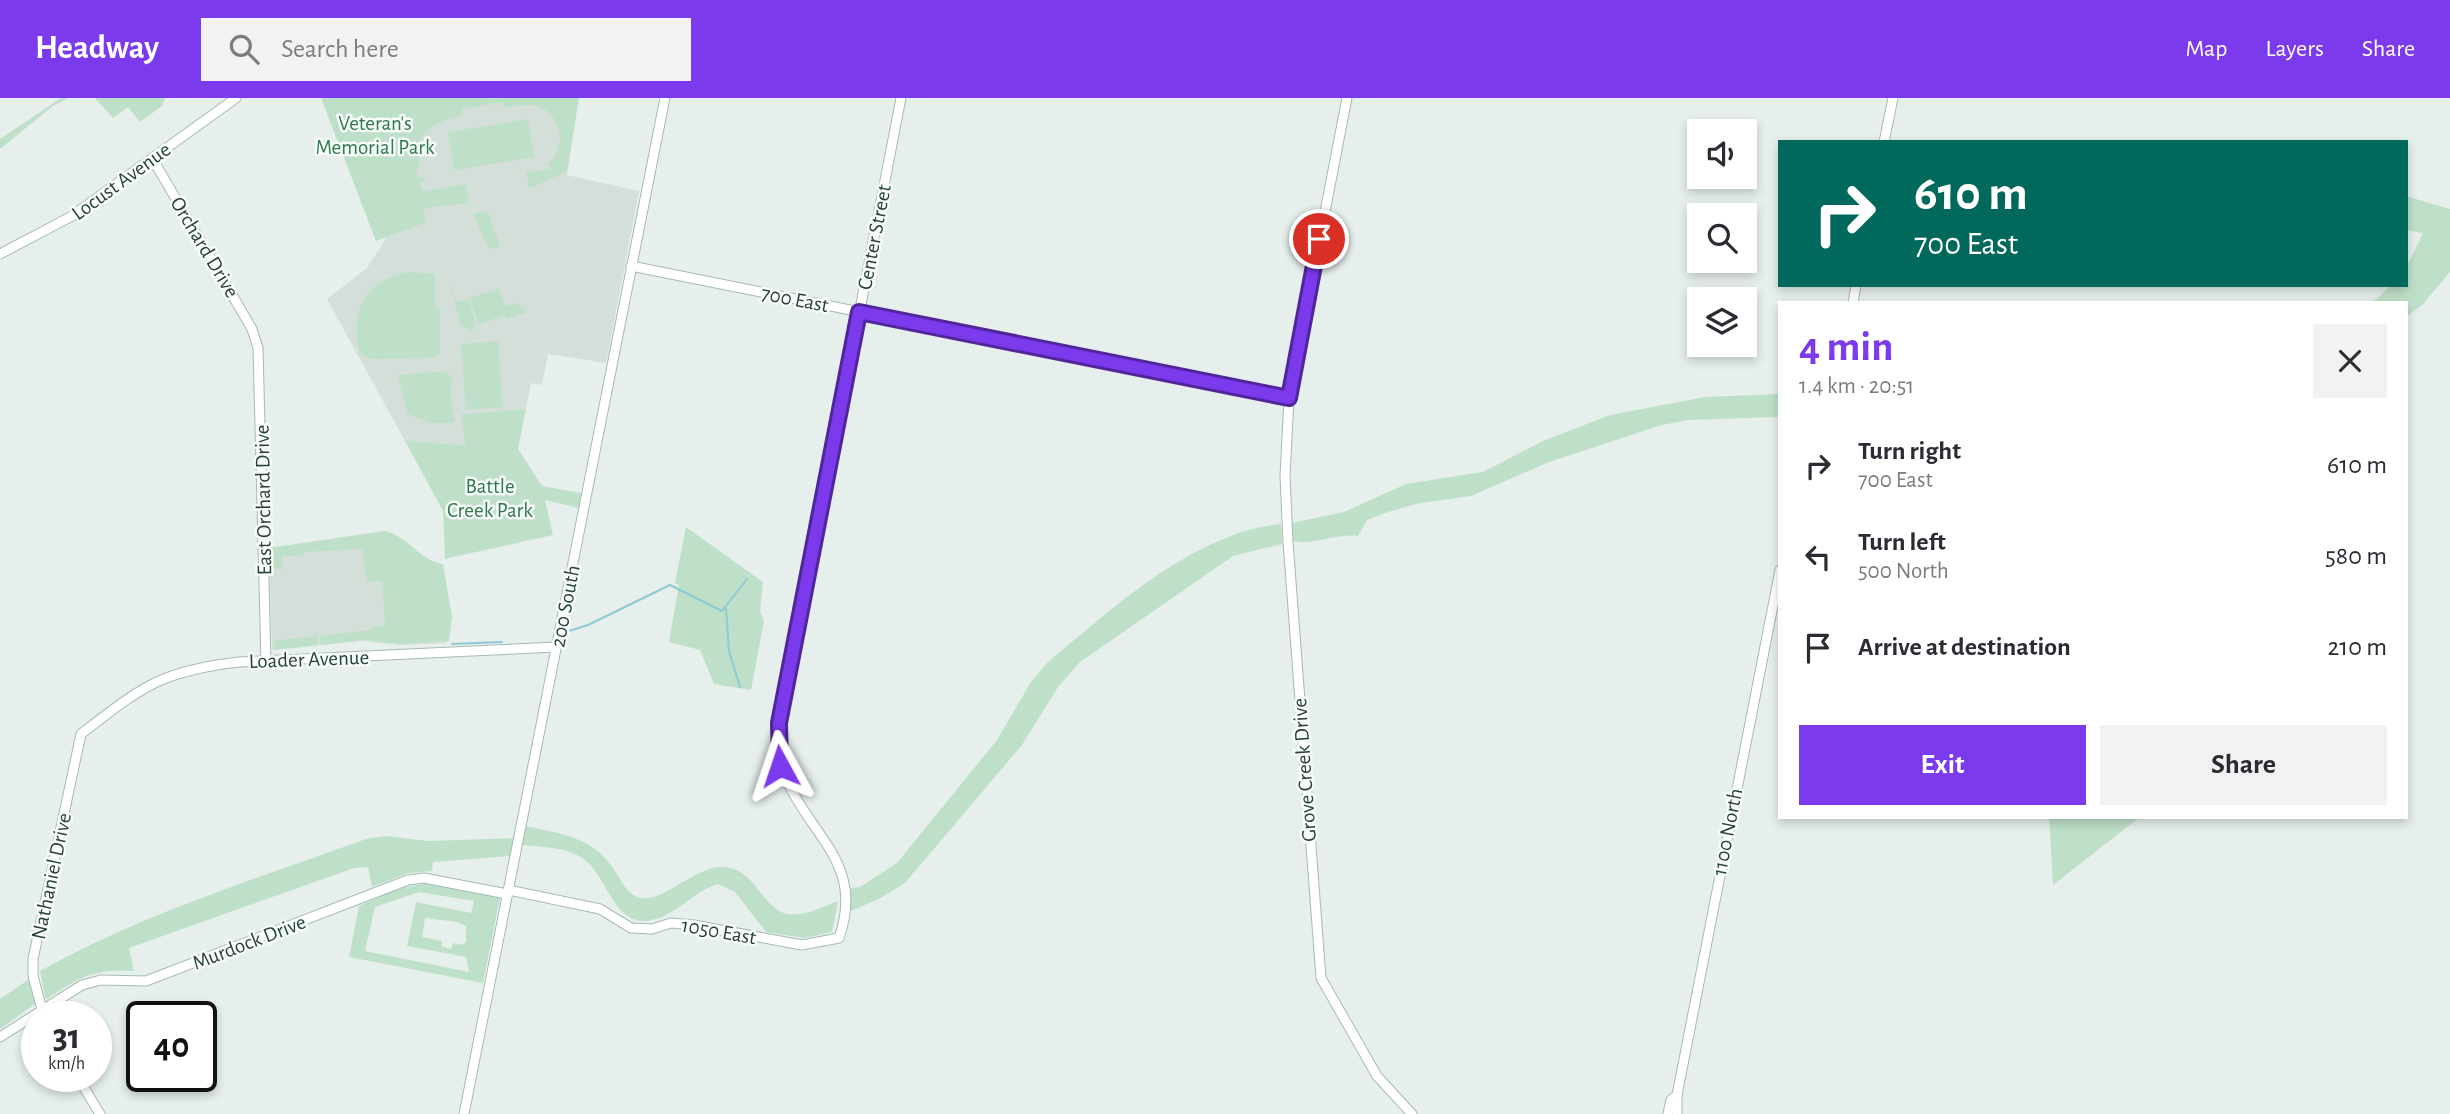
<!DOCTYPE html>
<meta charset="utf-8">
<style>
:root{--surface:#fff;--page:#f2f2f3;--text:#2b2b33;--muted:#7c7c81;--accent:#7c3aed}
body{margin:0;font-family:"Alegreya Sans",sans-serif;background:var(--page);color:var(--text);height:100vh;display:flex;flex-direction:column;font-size:26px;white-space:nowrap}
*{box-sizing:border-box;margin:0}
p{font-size:23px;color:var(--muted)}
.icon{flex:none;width:38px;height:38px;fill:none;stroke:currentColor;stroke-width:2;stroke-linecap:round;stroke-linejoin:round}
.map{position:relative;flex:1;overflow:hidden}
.panel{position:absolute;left:1778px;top:203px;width:630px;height:518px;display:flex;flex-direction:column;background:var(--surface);border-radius:0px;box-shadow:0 4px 10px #0003}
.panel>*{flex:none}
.banner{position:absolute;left:1778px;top:42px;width:630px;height:147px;border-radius:0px;box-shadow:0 4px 10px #0003;background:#00695c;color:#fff;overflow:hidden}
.tools{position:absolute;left:1687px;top:21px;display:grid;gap:14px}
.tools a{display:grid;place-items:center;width:70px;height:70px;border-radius:0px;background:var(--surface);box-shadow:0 4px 10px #0003;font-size:35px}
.speed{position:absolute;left:21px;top:903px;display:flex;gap:14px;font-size:35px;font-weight:700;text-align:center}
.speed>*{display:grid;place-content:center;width:91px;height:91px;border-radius:50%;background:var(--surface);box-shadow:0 4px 10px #0003;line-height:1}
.speed small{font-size:18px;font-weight:400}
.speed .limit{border:4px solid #111;border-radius:10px;background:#fff;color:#111}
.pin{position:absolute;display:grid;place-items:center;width:60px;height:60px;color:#fff;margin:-30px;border:4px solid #fff;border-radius:50%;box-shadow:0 2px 7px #0007}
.me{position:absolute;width:77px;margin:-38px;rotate:355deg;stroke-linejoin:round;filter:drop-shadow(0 0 5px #0008)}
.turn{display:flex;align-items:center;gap:24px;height:147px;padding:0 21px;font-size:32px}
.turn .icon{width:91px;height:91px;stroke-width:2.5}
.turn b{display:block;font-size:49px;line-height:60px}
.round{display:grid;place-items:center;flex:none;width:74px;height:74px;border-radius:0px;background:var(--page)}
.overview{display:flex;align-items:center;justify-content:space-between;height:119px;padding:0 21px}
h1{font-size:42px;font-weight:700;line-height:52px;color:var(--accent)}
.cta{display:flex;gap:14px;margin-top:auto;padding:14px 21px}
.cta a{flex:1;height:80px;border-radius:0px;background:var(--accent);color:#fff;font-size:28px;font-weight:700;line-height:80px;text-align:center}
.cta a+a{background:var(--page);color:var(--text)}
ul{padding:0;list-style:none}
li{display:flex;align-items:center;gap:21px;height:91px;padding:0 21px}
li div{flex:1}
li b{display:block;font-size:26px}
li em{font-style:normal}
header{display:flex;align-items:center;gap:42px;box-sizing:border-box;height:98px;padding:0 35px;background:var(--accent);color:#fff}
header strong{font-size:33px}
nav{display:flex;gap:38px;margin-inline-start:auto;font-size:24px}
.search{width:490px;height:63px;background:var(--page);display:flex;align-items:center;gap:18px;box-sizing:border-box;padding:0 24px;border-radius:0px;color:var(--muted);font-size:26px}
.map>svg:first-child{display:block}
.built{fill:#d4dfda}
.green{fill:#bfe0c8;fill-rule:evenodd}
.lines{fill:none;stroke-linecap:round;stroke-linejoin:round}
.stream{stroke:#8ec9d4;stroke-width:2}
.secondary-casing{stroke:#a4bbb3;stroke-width:11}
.secondary{stroke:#fff;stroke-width:9}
.route-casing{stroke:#51269a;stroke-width:18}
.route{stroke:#7c3aed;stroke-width:12}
.labels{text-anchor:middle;stroke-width:5;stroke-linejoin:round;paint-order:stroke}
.park-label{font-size:21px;fill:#2d7a4b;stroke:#f7fbf9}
.street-label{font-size:21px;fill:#24423a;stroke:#f7fbf9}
</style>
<header>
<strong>Headway</strong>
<div class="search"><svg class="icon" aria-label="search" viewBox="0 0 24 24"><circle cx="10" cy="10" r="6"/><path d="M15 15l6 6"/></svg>Search here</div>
<nav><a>Map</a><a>Layers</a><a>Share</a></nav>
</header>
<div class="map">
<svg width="2450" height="1016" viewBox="0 0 2450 1016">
<rect width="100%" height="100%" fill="#e6efeb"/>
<g class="built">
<polygon points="461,0 578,0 567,77 639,93 606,265 548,256 542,287 531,285 526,311 461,316 465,347 405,343 327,201 367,170 387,139 426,124 413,66 412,16"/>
<polygon points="385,433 451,523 446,545 400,547 363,543 272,552 269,450"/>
</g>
<g class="green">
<polygon points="61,0 68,0 53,8 0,51 0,41"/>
<polygon points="95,0 165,0 162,8 140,24 128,9 113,20"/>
<path d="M321,0H579L567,74L529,90L526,74L552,71L547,67C567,52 563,16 537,8C526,5 515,8 504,10L502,4L462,11V17C433,25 411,35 420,70L416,72L419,80L423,78L425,83L420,84L423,93L465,86L469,105L423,110L427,124L376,143Z"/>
<polygon points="528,21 534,59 454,72 448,34"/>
<polygon points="2406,98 2450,111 2450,174 2422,207 2406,219 2406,205 2372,205 2391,187 2406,187 2406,170 2423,135 2406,132"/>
<polygon points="488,113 500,148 489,151 473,116"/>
<path d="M410,174L435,176V208L440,211V255L433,260L370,261L359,253C351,211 365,181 410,174Z"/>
<polygon points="450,187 457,204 468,201 476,225 472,234 461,227"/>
<polygon points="499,191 505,208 517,205 527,214 507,221 505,217 479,226 469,200"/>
<polygon points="498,243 503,309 466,312 461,246"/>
<polygon points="445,273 453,280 450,287 455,325 430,325 408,316 398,277"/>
<path d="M1780,296V319L1688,322L1662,327L1549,364L1471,398L1420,405L1388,414L1367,422L1358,438C1338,435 1307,449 1293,442L1292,425L1344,414L1406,386L1483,374L1543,343L1610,317L1705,299Z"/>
<polygon points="526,311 518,351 542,388 581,395 579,410 545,402 553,437 445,461 443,413 405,343 465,347 461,316"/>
<path d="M1281,426L1282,446L1233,458L1080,564L1058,589L1022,647L905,785L879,801L851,813V790L860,789L897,765L997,642L1031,584L1046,566C1110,512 1195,434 1281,426Z"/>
<polygon points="686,429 763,484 760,514 764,523 751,592 714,586 700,552 669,544 679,487 675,485"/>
<path d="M385,433C409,439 419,462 443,466L452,519L449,543L400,546L363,542L321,547L320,538L371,532V529L385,528L382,483L367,484L362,451L304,454L303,457L282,459V471H271L270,450Z"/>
<polygon points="317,538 318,547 274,552 274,543"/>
<polygon points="2049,719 2140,719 2053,787"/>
<path d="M525,728C558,735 589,738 610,766C619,777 624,793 637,799C660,809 696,766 725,769C756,772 763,811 787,816C803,819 823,809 838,803L832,834L804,840L766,834L735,794L718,786C693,793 673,821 646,823C613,825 607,778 584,761C567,749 542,749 521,747Z"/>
<path d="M386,738L428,743L515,740L511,758L433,764L432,773L408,775L372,789L368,769L354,770L129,850L134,873C94,871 80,878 47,901L45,899L40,873C144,815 256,781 366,741Z"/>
<path d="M430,785L500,799L483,885L349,859L359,808L400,790ZM419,794L474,803L471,815L416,804L407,848L466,859L469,874L365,853L375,809ZM425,820L457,824L466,828V844L462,847L453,845L451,851L442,849V843L422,839Z"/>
<polygon points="31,880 37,901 35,906 0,931 0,901"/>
</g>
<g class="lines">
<g class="stream">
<polyline points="726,511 729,553 740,589"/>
<polyline points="569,533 588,527 670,487 722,513 747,481"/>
<polyline points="452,546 502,544"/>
</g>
<defs>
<g id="secondary">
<polyline points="1347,0 1289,300 1285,378 1288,444 1321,880 1377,978 1412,1016"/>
<polyline points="1884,44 1893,0"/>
<polyline points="152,60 252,231 258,250 266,564"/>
<polyline points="0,156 72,118 236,0"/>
<polyline points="631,168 1289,300"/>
<polyline points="1853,205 1856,187"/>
<path d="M508,792L600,811L631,830L652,831L671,825L694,827L802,847L839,840C872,747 776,725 778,634L901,0"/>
<path d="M44,919L33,878V861L81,636C142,589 160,573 239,564L556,549"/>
<polyline points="0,939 82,887 101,882 146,883 408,782 424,780 507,796"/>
<polyline points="77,978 100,1016"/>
<polyline points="464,1016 665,0"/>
<polyline points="1668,1016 1671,1002 1677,997"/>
<polyline points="1677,1016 1677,997 1780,472"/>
</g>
</defs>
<use href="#secondary" class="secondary-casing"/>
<use href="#secondary" class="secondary"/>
</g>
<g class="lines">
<defs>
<polyline id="route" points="780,668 779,625 859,214 1289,300 1319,141"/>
</defs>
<use href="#route" class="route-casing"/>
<use href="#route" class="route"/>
</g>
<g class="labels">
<g class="park-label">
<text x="375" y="32">Veteran's<tspan x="375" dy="24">Memorial Park</tspan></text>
<text x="490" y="395">Battle<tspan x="490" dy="24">Creek Park</tspan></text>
</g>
<g class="street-label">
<text transform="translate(121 83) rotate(-36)" y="7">Locust Avenue</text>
<text transform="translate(874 139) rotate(-79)" y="7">Center Street</text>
<text transform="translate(205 149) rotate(59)" y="7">Orchard Drive</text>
<text transform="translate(795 201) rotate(11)" y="7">700 East</text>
<text transform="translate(263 402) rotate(-91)" y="7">East Orchard Drive</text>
<text transform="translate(565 508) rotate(-79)" y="7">200 South</text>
<text transform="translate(309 561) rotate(-2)" y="7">Loader Avenue</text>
<text transform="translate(1304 672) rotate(-94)" y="7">Grove Creek Drive</text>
<text transform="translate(1727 734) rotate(-79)" y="7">1100 North</text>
<text transform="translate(51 778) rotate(-78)" y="7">Nathaniel Drive</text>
<text transform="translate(719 833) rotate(10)" y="7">1050 East</text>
<text transform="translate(249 844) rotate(-21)" y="7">Murdock Drive</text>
</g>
</g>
</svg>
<div class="tools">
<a><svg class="icon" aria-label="sound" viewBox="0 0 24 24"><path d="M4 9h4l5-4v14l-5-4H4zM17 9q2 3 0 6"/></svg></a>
<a><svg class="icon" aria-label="search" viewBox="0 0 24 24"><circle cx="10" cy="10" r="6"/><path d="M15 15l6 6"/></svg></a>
<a><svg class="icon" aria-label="layers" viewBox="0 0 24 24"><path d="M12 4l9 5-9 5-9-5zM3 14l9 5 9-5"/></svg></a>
</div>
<div class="speed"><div>31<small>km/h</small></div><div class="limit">40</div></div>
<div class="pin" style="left:1319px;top:141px;background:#d93025"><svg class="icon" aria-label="arrive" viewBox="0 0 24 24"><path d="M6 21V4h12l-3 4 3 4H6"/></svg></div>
<svg class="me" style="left:780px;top:668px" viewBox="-20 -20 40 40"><path d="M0-17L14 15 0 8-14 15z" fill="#7c3aed" stroke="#fff" stroke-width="4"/></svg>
<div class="banner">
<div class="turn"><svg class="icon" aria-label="right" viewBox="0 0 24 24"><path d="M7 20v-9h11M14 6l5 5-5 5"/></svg><div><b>610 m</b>700 East</div></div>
</div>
<section class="panel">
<div class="overview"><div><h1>4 min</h1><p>1.4 km · 20:51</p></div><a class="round"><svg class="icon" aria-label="close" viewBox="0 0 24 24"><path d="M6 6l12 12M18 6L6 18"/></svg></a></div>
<ul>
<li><svg class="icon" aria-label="right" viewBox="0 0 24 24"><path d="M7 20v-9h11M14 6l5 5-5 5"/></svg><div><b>Turn right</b><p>700 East</p></div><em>610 m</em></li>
<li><svg class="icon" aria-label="left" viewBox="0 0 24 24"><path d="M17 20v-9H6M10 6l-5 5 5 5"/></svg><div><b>Turn left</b><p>500 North</p></div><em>580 m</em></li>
<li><svg class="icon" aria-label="arrive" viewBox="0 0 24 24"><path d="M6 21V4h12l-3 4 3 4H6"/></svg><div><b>Arrive at destination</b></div><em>210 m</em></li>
</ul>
<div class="cta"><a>Exit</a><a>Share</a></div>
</section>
</div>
